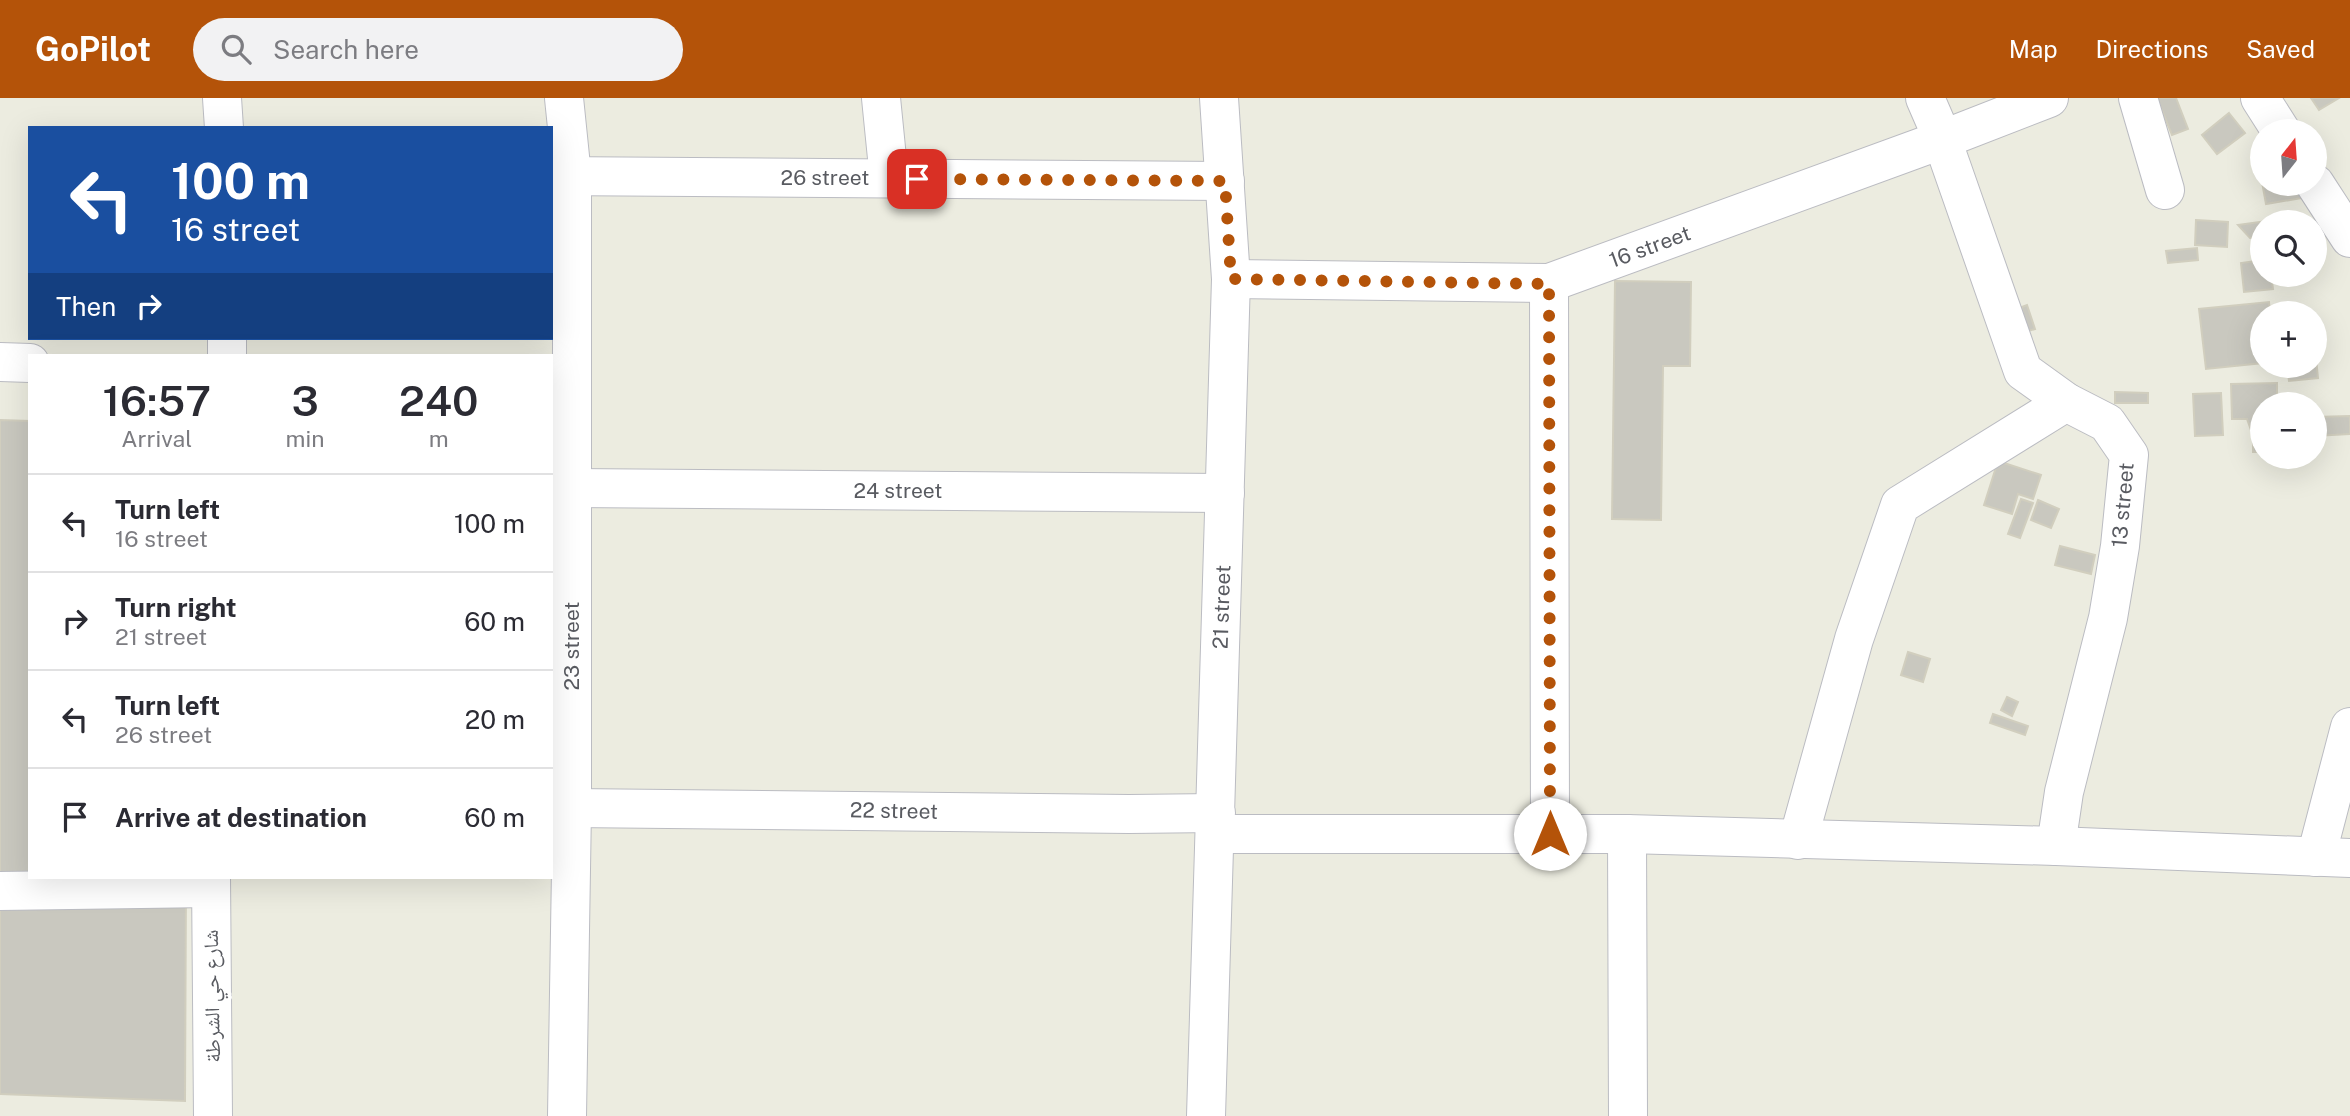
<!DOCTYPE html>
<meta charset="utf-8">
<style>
:root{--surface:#fff;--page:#f2f2f3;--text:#2b2b33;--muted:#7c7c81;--line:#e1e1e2;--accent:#b45309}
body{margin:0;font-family:"Public Sans","Noto Naskh Arabic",sans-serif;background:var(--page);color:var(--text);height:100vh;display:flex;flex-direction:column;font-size:26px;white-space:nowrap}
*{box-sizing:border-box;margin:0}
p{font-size:23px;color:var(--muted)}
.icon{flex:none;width:38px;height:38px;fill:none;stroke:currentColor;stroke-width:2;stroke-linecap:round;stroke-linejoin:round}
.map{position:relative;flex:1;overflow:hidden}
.sheet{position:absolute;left:28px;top:256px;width:525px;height:525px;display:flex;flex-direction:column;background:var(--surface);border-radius:0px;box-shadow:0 7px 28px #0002}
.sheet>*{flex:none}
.banner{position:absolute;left:28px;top:28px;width:525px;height:214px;border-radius:0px;box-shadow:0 7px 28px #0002;background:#1a4fa0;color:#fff;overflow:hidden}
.needle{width:46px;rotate:17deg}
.buttons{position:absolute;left:2250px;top:21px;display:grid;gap:14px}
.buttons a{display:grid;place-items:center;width:77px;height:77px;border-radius:50%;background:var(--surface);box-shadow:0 7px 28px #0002;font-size:35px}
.pin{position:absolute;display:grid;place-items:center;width:60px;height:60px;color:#fff;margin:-30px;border-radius:14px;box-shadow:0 4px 10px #0006}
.me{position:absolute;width:77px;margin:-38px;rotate:0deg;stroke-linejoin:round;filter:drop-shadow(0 0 5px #0008)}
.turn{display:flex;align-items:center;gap:24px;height:147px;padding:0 28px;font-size:32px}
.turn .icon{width:91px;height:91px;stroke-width:2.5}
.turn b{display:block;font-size:49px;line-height:60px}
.then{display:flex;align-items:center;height:66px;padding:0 28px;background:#0003;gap:14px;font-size:26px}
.eta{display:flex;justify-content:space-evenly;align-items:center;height:119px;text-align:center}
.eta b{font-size:42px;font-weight:600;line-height:49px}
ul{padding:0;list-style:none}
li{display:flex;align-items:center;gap:21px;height:98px;padding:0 28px;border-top:2px solid var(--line)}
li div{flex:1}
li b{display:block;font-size:26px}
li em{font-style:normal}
header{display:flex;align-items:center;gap:42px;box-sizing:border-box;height:98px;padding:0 35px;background:var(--accent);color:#fff}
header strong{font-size:33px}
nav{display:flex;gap:38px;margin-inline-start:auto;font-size:24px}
.search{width:490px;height:63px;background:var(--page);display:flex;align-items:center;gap:18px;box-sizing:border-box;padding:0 24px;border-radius:38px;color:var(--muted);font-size:26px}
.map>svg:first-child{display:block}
.building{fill:#c9c8bf;stroke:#d1cebe;stroke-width:2}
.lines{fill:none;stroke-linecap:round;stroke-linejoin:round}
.minor-casing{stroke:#bbbcc2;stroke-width:40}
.minor{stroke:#fff;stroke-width:38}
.route{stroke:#b45309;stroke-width:12;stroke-dasharray:0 21.6}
.labels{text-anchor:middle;stroke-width:7;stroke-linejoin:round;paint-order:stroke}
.street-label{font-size:21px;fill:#595b61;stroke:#fff}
</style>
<header>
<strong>GoPilot</strong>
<div class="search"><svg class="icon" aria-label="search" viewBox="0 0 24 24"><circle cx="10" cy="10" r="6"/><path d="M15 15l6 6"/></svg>Search here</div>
<nav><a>Map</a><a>Directions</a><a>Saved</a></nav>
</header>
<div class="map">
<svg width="2350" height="1018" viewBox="0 0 2350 1018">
<rect width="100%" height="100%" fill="#ecece0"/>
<g class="building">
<polygon points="2157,0 2176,0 2188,31 2172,37"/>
<polygon points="2311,0 2339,0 2319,12"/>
<polygon points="2229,15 2245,35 2217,56 2202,37"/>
<polygon points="2262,84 2299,86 2302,100 2266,106"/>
<polygon points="2196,122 2228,124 2227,149 2195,147"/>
<polygon points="2267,123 2263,124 2263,138 2250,140 2238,127"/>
<polygon points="2197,150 2198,162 2168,165 2166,153"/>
<polygon points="2263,162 2263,177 2271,177 2273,191 2244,194 2241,165"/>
<polygon points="1615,183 1691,184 1690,268 1663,268 1661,422 1612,421"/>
<polygon points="2269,204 2270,215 2263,215 2263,265 2206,271 2199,211"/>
<polygon points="2027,207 2035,231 2025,234 2022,209"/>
<polygon points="2316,260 2318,280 2289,283 2287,268 2315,268"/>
<polygon points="2277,285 2277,306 2263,306 2263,335 2252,335 2247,321 2232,321 2231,286"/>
<polygon points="2115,294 2148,295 2148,305 2115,305"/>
<polygon points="2221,295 2223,337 2195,338 2193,296"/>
<polygon points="2350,318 2350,336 2315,338 2315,319"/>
<polygon points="0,322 30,323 30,779 186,779 185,1003 0,996"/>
<rect x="2253" y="340" width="10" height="14"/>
<polygon points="1998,363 2041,377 2033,401 2018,396 2012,416 1984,407"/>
<polygon points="2021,401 2033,405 2020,440 2008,436"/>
<polygon points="2038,402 2059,411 2051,430 2031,422"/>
<polygon points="2060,448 2095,457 2091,476 2055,467"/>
<polygon points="1908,554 1930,561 1923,584 1901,577"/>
<polygon points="2007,599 2018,604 2012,618 2001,612"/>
<polygon points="1993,616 2028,628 2025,637 1990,625"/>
</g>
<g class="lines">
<defs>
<g id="minor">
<polyline points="222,0 224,30"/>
<polyline points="564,0 572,78 572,710 567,1018"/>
<polyline points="881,0 889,80"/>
<polyline points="1925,0 1938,30 2023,273 2066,304 2107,325 2129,357 2120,448 2108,520 2064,694 2056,748"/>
<polyline points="2138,0 2165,92"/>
<polyline points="2260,0 2281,33"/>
<polyline points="551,78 1225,83"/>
<polyline points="2315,86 2350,140"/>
<polyline points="1231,181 1549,185 1941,42 2049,0"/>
<polyline points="1549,185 1550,736"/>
<polyline points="227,257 227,240"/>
<polyline points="0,264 30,265"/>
<polyline points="572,390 1225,395"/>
<polyline points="572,710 1129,716 1216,715"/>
<polyline points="1216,736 1627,736 2056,748 2350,760"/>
<polyline points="1627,736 1628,1018"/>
<polyline points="1798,742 1854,541 1900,407 2066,304"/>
<polyline points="2316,759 2350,629"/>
<polyline points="211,779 213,1018"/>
<polyline points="0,793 211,790"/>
<polyline points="1206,1018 1231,181 1219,0"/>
</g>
</defs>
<use href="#minor" class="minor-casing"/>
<use href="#minor" class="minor"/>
</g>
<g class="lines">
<polyline class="route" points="917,81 1225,83 1231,181 1549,186 1550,736"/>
</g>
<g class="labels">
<g class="street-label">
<text x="825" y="87">26 street</text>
<text transform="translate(1650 149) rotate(-20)" y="7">16 street</text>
<text x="898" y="400">24 street</text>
<text transform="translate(2123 407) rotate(-85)" y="7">13 street</text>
<text transform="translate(1222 509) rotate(-88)" y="7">21 street</text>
<text transform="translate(572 548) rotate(-90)" y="7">23 street</text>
<text transform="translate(894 713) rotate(1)" y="7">22 street</text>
<text transform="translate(212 898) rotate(-91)" y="7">شارع حي الشرطة</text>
</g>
</g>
</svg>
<div class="buttons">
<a><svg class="needle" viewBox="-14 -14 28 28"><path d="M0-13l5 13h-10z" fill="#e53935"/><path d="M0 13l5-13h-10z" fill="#7c7c81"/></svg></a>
<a><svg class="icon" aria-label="search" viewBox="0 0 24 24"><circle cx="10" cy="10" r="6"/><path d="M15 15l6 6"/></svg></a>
<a>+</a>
<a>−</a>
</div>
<div class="pin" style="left:917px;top:81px;background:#d93025"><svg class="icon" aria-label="arrive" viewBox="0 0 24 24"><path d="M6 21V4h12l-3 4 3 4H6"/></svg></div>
<svg class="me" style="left:1550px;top:736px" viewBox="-20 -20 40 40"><circle r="19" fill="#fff"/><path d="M0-13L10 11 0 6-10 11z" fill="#b45309"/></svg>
<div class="banner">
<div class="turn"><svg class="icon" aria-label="left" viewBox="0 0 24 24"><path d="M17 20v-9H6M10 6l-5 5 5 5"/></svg><div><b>100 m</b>16 street</div></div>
<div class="then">Then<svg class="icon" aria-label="right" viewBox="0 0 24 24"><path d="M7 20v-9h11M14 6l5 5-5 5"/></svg></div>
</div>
<section class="sheet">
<div class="eta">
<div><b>16:57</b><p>Arrival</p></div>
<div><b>3</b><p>min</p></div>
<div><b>240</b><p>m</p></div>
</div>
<ul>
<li><svg class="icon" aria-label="left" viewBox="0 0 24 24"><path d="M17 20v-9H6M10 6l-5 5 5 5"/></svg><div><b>Turn left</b><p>16 street</p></div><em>100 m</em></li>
<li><svg class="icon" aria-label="right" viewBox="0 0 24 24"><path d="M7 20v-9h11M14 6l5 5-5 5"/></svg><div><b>Turn right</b><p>21 street</p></div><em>60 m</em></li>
<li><svg class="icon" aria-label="left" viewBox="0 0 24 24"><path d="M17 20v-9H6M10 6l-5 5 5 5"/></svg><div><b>Turn left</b><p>26 street</p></div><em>20 m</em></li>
<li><svg class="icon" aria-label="arrive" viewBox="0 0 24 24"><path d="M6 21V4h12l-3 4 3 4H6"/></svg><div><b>Arrive at destination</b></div><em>60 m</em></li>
</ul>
</section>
</div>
